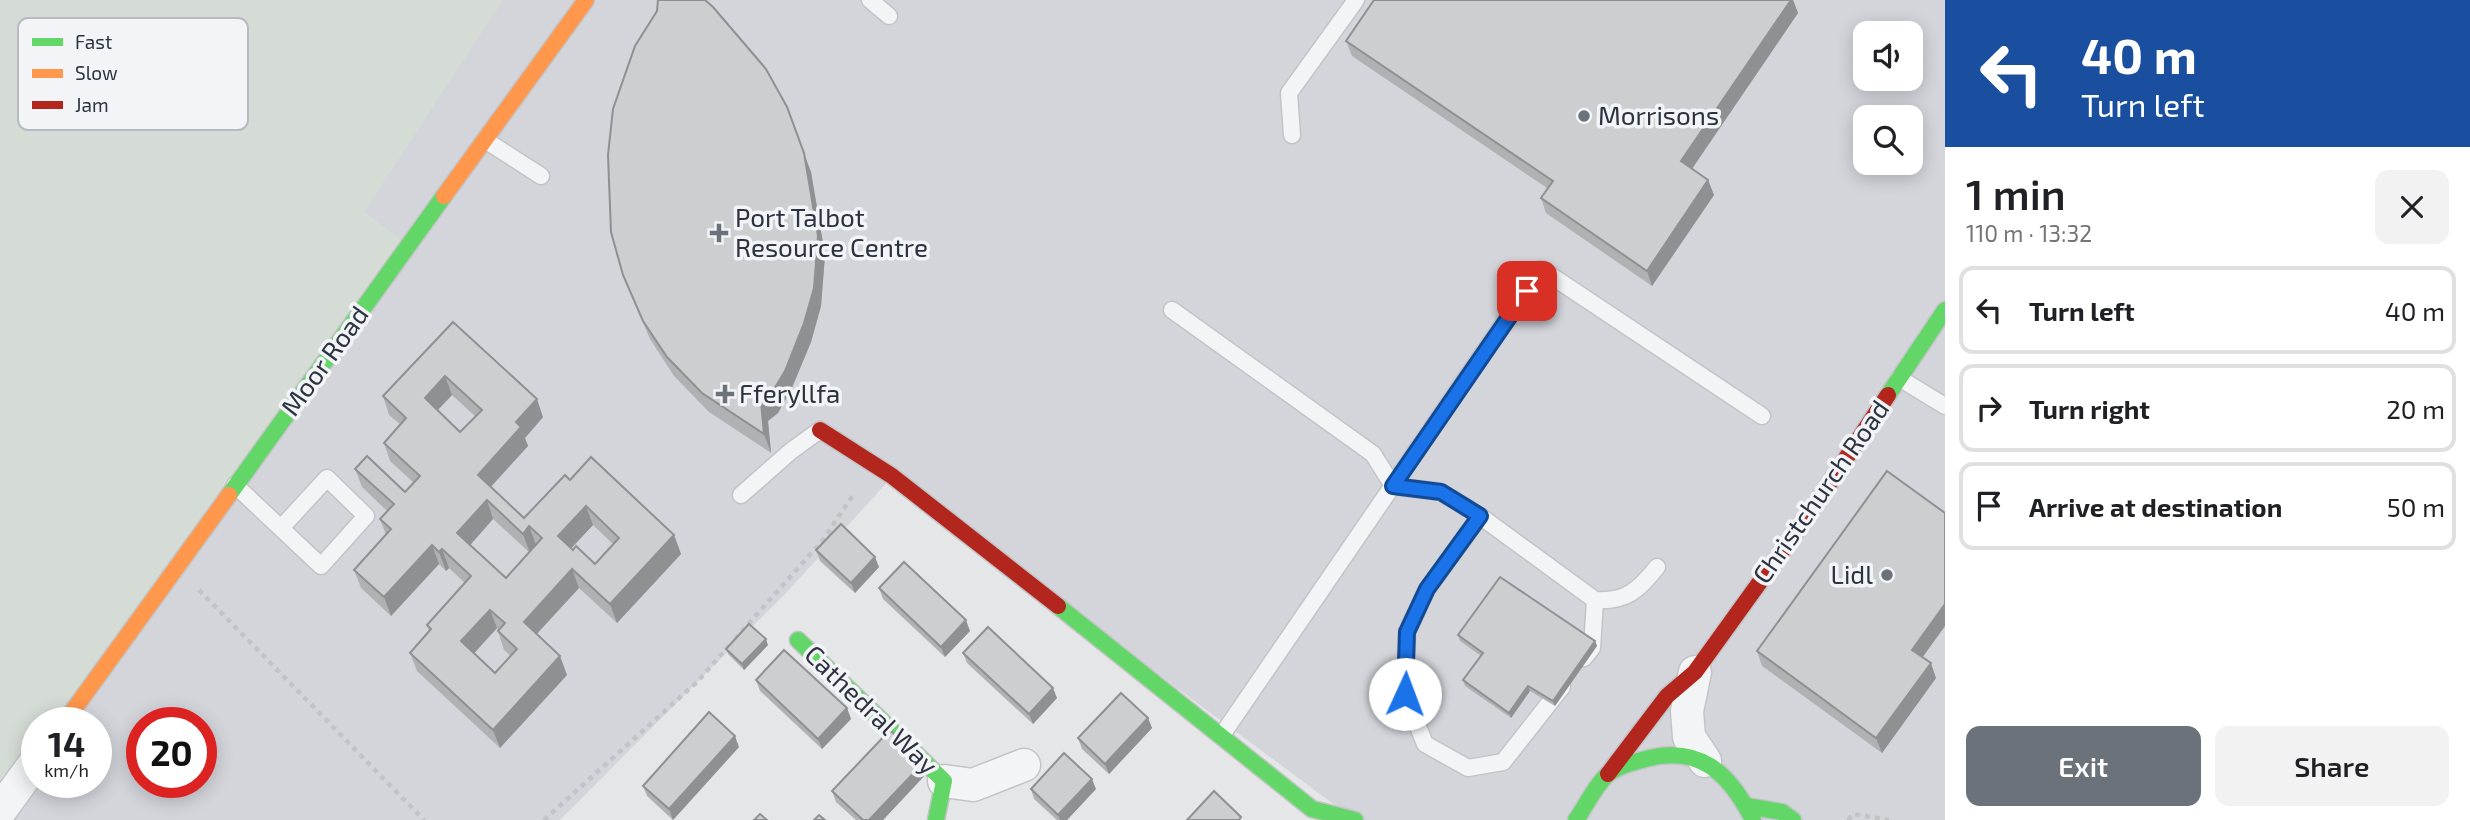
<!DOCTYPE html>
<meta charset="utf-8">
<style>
:root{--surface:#fff;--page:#f2f2f2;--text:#202124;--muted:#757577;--line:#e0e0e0;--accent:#6c727a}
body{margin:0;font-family:"Exo 2",sans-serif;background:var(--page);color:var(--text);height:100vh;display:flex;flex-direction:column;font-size:26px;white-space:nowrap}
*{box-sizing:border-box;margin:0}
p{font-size:23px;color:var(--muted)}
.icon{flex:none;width:38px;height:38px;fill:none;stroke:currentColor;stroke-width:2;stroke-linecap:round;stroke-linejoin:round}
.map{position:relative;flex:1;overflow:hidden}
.details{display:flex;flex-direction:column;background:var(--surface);width:525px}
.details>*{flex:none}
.banner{background:#1a4fa0;color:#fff;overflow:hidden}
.fabs{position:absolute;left:1853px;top:21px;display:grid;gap:14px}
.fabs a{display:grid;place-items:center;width:70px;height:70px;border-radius:14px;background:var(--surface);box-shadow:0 4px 18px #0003;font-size:35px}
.speed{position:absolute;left:21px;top:707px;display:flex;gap:14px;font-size:35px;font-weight:700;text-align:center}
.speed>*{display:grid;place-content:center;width:91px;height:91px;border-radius:50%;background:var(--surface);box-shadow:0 4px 18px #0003;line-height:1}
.speed small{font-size:18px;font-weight:400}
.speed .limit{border:10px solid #d22;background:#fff;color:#111}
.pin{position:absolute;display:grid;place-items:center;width:60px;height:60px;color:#fff;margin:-30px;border-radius:14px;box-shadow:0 4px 10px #0006}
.me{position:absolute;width:77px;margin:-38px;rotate:2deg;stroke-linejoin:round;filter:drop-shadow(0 0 5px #0008)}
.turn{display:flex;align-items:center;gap:24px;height:147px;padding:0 21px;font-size:32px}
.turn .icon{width:91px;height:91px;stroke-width:2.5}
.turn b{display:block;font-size:49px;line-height:60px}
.round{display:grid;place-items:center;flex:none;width:74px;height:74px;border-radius:14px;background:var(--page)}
.headline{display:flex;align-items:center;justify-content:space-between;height:119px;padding:0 21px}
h1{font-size:42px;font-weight:600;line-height:52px}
.cta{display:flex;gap:14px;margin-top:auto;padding:14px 21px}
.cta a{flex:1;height:80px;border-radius:14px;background:var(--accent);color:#fff;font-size:28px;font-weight:600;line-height:80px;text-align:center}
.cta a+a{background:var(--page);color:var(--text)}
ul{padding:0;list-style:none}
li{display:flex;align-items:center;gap:21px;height:88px;margin:0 14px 10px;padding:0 7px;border:4px solid var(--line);border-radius:14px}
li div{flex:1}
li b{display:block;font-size:26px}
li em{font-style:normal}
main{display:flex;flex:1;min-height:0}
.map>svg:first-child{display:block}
.built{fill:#d3d5db;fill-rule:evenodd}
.grass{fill:#d5dbd5}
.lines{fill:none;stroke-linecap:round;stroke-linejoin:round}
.lane-casing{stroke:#c2c4c6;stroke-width:19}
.street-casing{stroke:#c2c4c6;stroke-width:35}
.fast-casing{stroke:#c2c4c6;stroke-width:19}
.slow-casing{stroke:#c2c4c6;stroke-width:19}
.jam-casing{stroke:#c2c4c6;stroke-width:19}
.path{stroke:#c3c3c7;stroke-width:4.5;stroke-dasharray:5 5;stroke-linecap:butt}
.lane{stroke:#f3f4f5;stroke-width:16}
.street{stroke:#f3f4f5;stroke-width:32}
.fast{stroke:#63d668;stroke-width:16}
.slow{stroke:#ff974d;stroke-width:16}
.jam{stroke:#b3261e;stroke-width:16}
.wall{fill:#afb1b3;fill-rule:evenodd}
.shaded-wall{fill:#8f9092}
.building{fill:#ccced0;stroke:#8f9092;stroke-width:2;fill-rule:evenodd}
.route-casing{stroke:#114b97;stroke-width:18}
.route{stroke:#1a73e8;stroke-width:12}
.poi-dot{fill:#6c727a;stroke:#f2f4f7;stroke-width:2.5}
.labels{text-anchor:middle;stroke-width:7;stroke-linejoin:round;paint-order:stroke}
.poi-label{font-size:26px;fill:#2c333f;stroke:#f2f4f7;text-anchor:start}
.street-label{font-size:26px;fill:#2c333f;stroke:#f2f4f7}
.key{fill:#f2f4f7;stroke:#b7bac0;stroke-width:2}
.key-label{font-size:19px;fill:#2c333f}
</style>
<main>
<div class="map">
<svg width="1945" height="820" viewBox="0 0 1945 820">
<rect width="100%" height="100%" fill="#e4e6e8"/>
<path class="built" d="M0,0H1945V820H1355L892,477L786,593L560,820H0ZM1866,33H1911V79H1866ZM1866,117H1911V163H1866ZM37,723H96V782H37ZM142,723H201V782H142Z"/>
<polygon class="grass" points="0,0 503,0 364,212 409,245 64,723 37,723 37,760 0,811"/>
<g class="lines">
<defs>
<g id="lane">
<polyline points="870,0 889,16"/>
<polyline points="1292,135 1289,93 1356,0"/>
<polyline points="485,140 541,176"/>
<path d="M1172,310L1373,454L1393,486L1441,492L1480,516L1595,600C1626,602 1639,590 1657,567"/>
<polyline points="1899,378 1945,406"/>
<polyline points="235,485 321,566 366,516 327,478 281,528"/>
<polyline points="741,495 791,451 820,430"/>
<polyline points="1480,516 1427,589 1407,632 1405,694 1425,744 1468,768 1503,762 1562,687"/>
<polyline points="1584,658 1592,648 1595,600"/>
<polyline points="1222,735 1541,269 1762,416"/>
</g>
<g id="street">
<polyline points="1695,672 1687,711 1689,737 1705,761"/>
<polyline points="944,781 973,785 1024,765"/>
<polyline points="0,811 37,760"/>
</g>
<g id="fast">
<polyline points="1888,395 1945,310"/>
<polyline points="229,495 444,196"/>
<polyline points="1058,606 1312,809 1355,820"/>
<polyline points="798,640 944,781 936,820"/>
<polyline points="1747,806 1782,812 1793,820"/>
<path d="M1576,820C1586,806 1594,787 1607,775C1616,767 1630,763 1642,760C1698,743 1729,772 1753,820"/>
</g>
<g id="slow">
<polyline points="444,196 586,0"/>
<polyline points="64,723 229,495"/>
</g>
<g id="jam">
<polyline points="820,430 892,476 1058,606"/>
<polyline points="1608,774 1667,696 1695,672 1809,514 1888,395"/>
</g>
</defs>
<use href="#lane" class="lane-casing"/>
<use href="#street" class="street-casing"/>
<use href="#fast" class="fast-casing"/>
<use href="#slow" class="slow-casing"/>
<use href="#jam" class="jam-casing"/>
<g class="path">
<polyline points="199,590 424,820"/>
<polyline points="735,639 823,540 855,492"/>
<polyline points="544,820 697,682 729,646"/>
<polyline points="1848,820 1853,814 1889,820"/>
</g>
<use href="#lane" class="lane"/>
<use href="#street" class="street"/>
<use href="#fast" class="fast"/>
<use href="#slow" class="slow"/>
<use href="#jam" class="jam"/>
</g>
<g class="wall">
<polygon points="1374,0 1793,0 1798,13 1692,169 1708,180 1714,195 1652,286 1546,213 1541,198 1547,188 1352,56 1346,41"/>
<polygon points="811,172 825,255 821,306 811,342 791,390 778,413 768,421 771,453 709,412 674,376 650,339 623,275"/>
<path d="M453,322L543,417L525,438L528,446L491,487L524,518L570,480L674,535L681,554L617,623L579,588L537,634L567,675L500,748L417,671L410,653L429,631L427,625L465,583L449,568L446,571L439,564L391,616L361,588L354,570L386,535L380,519L387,511L362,487L355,469L405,492L414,483L390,461L384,443L400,424L389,415L383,396ZM452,395L476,417L460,432L438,410ZM493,519L529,552L506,578L470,545ZM593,525L613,544L595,564L571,548ZM497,628L498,630V631L504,650L511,656L495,673L474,653Z"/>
<polygon points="1945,513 1945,626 1922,657 1936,678 1882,753 1762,666 1757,651"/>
<polygon points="816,550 879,567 855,593 820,561"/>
<polygon points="879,588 970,631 945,657 883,599"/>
<polygon points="1458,635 1595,641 1597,646 1555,706 1530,691 1511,718 1465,686 1463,680 1481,656 1460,641"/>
<polygon points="768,645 744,670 728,654 726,649"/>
<polygon points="963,653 1057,698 1033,724 967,663"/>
<polygon points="756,680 847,708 851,719 822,749 760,691"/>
<polygon points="1148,718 1152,728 1109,774 1082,749 1078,738"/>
<polygon points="739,747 673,820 647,796 643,786"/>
<polygon points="927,773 883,820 856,820 836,802 832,791"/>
<polygon points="1031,789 1096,789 1067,820 1057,820 1034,799"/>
</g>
<g class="shaded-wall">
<polygon points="1791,0 1793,0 1798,13 1687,176 1681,161"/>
<polygon points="804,153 811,172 825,255 821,306 811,342 791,390 778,413 768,421 771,453 764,434 761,402"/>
<polygon points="1708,180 1714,195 1652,286 1647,271"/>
<polygon points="445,376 452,395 431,417 425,398"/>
<polygon points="537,399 543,417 525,438 528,446 484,494 478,475 516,422"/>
<polygon points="487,500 493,519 464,552 457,533"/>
<polygon points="586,506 593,525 565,555 558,536"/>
<polygon points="529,526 536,545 530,553 523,534"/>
<polygon points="674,535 681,554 617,623 610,604"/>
<polygon points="432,545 439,564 391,616 384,597"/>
<polygon points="442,549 449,568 446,571 439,552"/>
<polygon points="875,557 879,567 855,593 851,583"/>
<polygon points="572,569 579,588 530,641 524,622"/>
<polygon points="1945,604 1945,626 1917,665 1912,650"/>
<polygon points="490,610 497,628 468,660 461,641"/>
<polygon points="966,620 970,631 945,657 941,647"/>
<polygon points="766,639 768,645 744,670 742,664"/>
<polygon points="1595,641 1597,646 1555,706 1553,701"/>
<polygon points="560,656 567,675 500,748 493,730"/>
<polygon points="1931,663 1936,678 1882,753 1876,738"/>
<polygon points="1528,686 1530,691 1511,718 1509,713"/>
<polygon points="1053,688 1057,698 1033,724 1029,714"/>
<polygon points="847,708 851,719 822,749 818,739"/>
<polygon points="1148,718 1152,728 1109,774 1105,764"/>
<polygon points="735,736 739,747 673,820 669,809"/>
<polygon points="924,762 927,773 883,820 869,820"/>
<polygon points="1092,779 1096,789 1067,820 1060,820 1058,815"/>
</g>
<g class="building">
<polygon points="658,0 705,0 713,7 766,69 787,107 804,153 818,236 814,288 804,323 785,371 771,394 761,402 764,434 702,393 667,357 643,321 623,275 611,232 608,155 613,109 635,46 657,11"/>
<polygon points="1374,0 1791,0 1681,161 1708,180 1647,271 1541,198 1553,181 1346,41"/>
<path d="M453,322L537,399L516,422L521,427L478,475L524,518L565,475L570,480L591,457L674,535L610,604L572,569L524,622L560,656L493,730L410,653L431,629L427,625L471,576L442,549L439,552L432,545L384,597L354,570L391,529L380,519L394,504L355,469L367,456L405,492L420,476L384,443L406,418L383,396ZM445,376L482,410L460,432L425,398ZM487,500L523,534L529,526L542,538L506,578L457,533ZM586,506L619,538L595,564L576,546L573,550L558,536ZM490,610L505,623L498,631L517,649L495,673L461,641Z"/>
<polygon points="1887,471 1945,513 1945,604 1912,650 1931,663 1876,738 1757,651"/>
<polygon points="841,524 875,557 851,583 816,550"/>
<polygon points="904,562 966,620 941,647 879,588"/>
<polygon points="1500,577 1595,641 1553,701 1528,686 1509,713 1463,680 1483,653 1458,635"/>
<polygon points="749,624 766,639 742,664 726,649"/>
<polygon points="988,627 1053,688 1029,714 963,653"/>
<polygon points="784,650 847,708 818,739 756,680"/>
<polygon points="1121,693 1148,718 1105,764 1078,738"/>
<polygon points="709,712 735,736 669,809 643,786"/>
<polygon points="890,730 924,762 869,820 863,820 832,791"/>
<polygon points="1064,753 1092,779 1058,815 1031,789"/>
<polygon points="1214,791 1241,817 1239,820 1187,820"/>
<polygon points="760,814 767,820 754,820"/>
<polygon points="819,815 825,820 814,820"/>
</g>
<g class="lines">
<defs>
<polyline id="route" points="1405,694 1407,632 1427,589 1480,516 1441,492 1393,486 1527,291"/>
</defs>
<use href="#route" class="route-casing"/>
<use href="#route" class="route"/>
</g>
<g class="poi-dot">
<circle cx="1584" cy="116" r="7"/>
<path d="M715.5 222.5h7v7h7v7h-7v7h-7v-7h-7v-7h7z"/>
<path d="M721.5 383.5h7v7h7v7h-7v7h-7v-7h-7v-7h7z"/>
<circle cx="1887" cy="575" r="7"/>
</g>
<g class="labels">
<g class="poi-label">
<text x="1598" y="125">Morrisons</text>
<text x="735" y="227">Port Talbot<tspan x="735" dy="30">Resource Centre</tspan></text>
<text x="739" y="403">Fferyllfa</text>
<text x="1873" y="584" text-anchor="end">Lidl</text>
</g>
<g class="street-label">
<text transform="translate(325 361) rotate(-54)" y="9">Moor Road</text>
<text transform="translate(1821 492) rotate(-55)" y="9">Christchurch Road</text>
<text transform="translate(871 710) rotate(44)" y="9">Cathedral Way</text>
</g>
</g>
<rect x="18" y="18" width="230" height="112" rx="10" class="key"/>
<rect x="32" y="38" width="31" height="8" fill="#63d668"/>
<rect x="32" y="69" width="31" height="9" fill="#ff974d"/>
<rect x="32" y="101" width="31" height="8" fill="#b3261e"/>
<g class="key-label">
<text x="75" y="49">Fast</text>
<text x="75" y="80">Slow</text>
<text x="75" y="112">Jam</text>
</g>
</svg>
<div class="fabs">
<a><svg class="icon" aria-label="sound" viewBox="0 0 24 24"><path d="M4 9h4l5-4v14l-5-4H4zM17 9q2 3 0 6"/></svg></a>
<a><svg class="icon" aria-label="search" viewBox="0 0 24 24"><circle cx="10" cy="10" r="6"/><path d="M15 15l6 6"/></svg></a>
</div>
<div class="speed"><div>14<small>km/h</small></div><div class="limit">20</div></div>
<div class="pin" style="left:1527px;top:291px;background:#d93025"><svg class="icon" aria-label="arrive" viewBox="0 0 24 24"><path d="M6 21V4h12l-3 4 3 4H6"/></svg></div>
<svg class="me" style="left:1405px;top:694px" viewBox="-20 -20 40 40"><circle r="19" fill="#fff"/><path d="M0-13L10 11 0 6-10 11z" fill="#1a73e8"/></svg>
</div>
<section class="details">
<div class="banner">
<div class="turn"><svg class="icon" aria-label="left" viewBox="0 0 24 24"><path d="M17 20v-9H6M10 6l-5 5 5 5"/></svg><div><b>40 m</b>Turn left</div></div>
</div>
<div class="headline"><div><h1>1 min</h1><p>110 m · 13:32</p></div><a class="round"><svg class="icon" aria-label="close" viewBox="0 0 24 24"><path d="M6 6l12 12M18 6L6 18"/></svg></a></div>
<ul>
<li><svg class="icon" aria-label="left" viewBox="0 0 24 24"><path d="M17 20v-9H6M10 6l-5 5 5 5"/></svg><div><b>Turn left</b></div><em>40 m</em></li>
<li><svg class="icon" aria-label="right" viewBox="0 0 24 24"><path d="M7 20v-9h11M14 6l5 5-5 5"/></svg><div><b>Turn right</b></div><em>20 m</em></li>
<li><svg class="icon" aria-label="arrive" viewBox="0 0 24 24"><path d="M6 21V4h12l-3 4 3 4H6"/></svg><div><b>Arrive at destination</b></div><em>50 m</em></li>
</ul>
<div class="cta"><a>Exit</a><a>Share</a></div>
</section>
</main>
